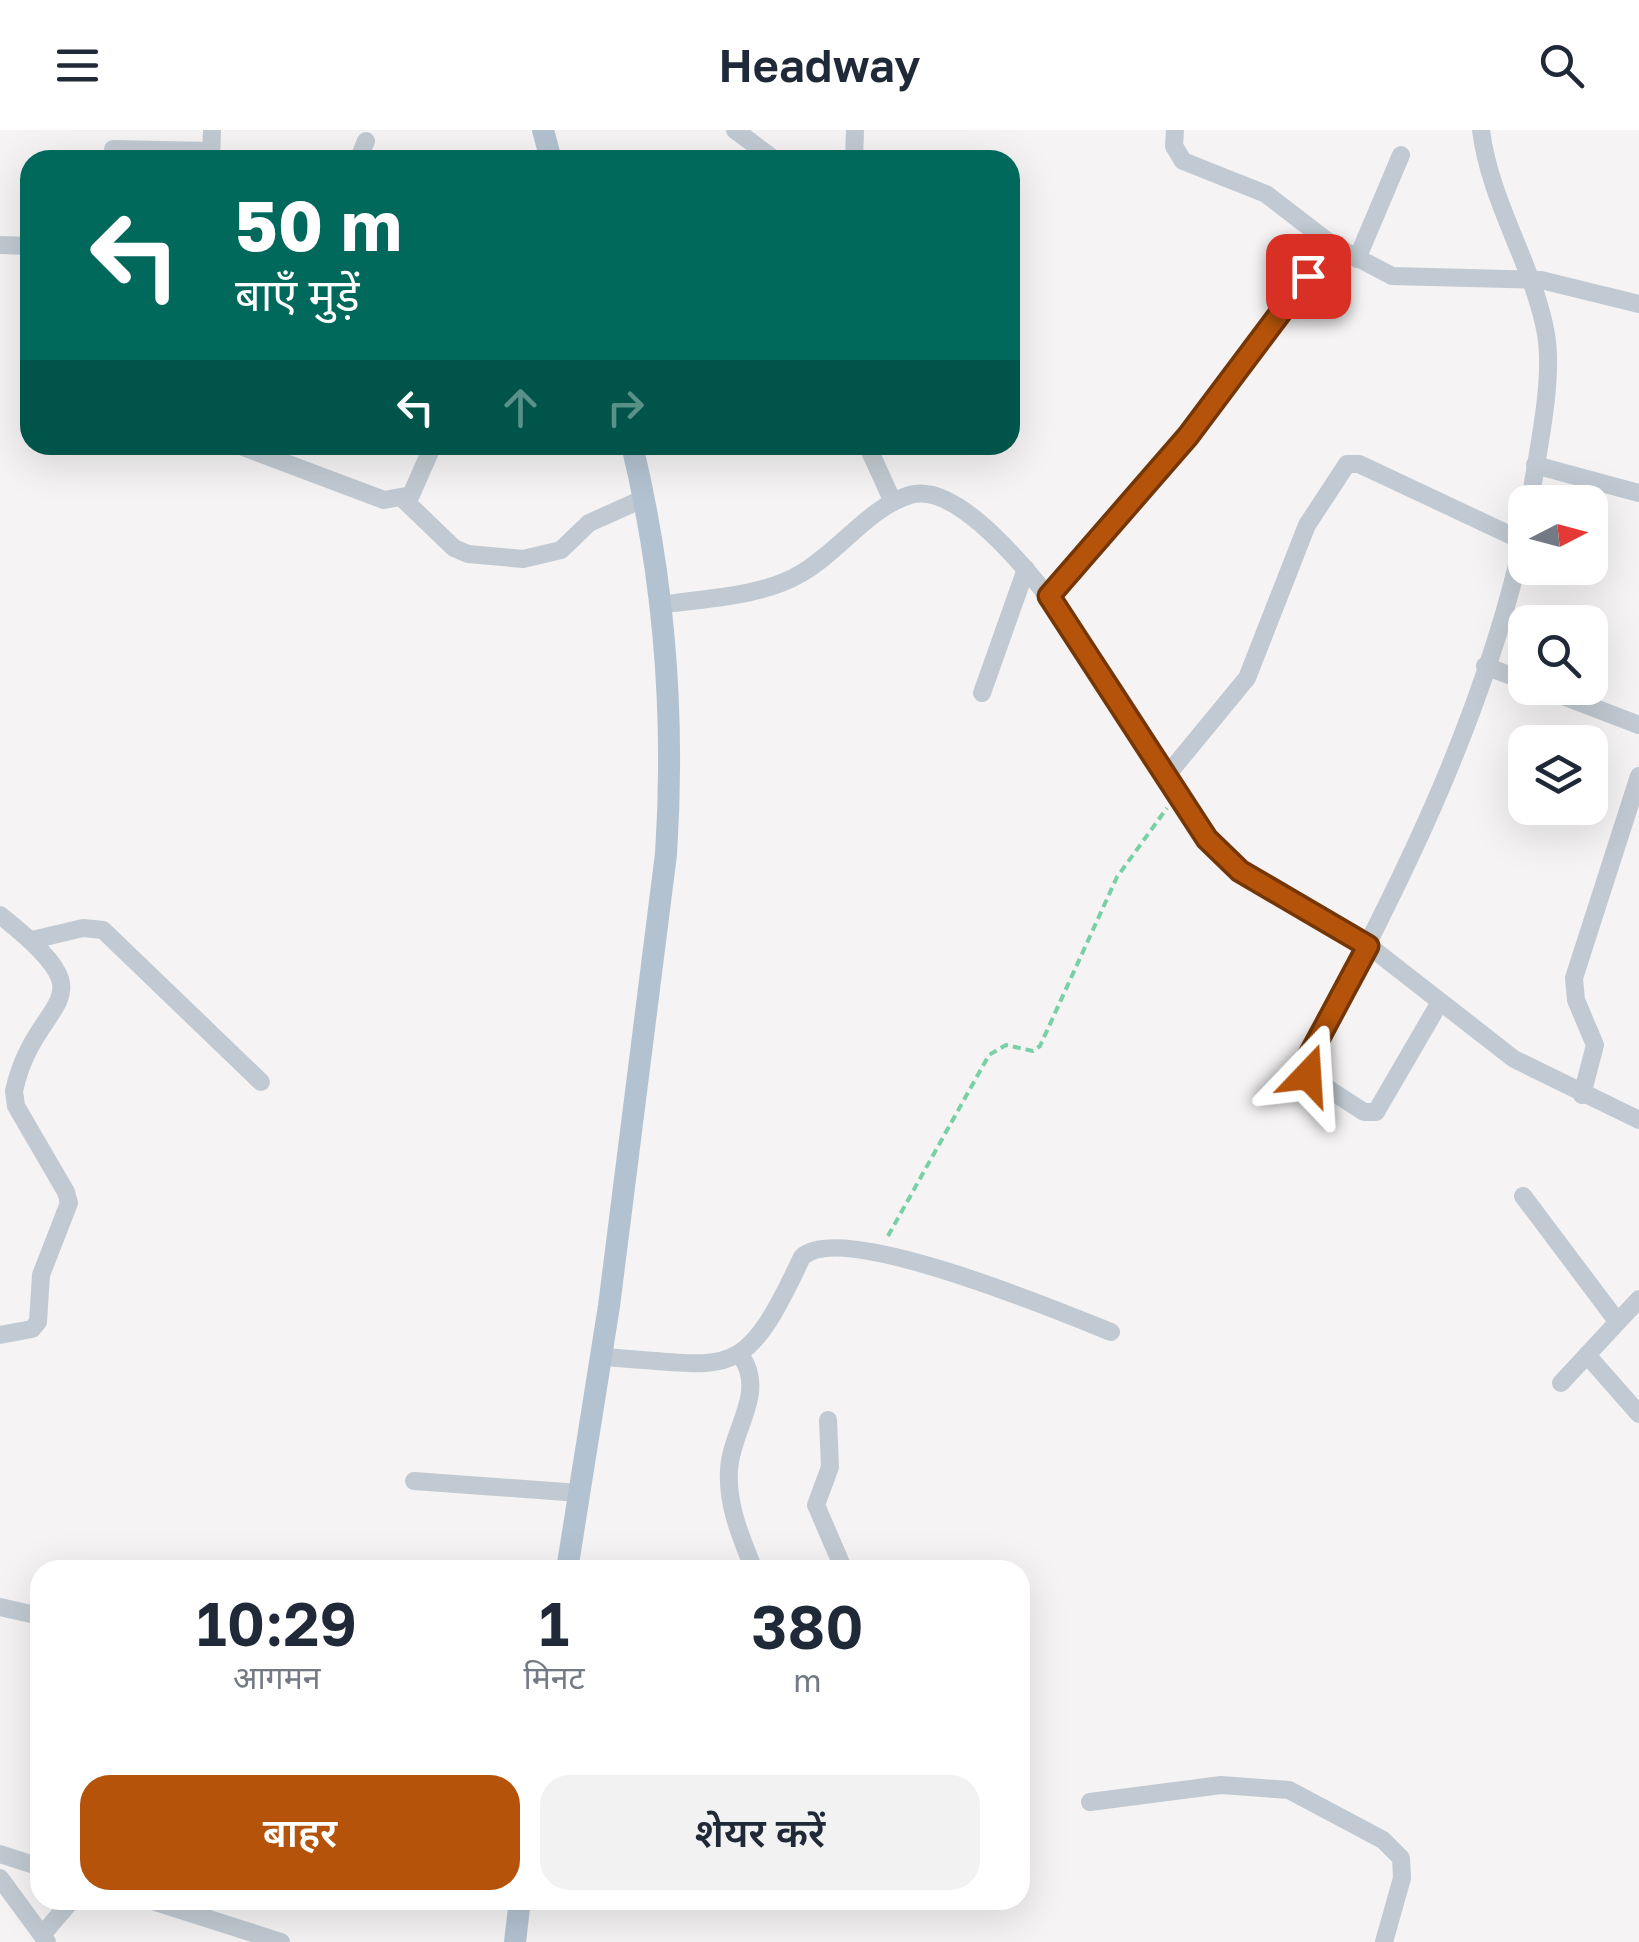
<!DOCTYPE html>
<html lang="hi">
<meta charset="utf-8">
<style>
:root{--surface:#fff;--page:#f2f2f3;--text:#1f2937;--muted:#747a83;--accent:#b45309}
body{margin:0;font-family:"Golos Text","Noto Sans Devanagari",sans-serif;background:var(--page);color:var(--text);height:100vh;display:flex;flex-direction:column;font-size:38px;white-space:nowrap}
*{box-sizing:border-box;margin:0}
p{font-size:32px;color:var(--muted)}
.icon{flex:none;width:55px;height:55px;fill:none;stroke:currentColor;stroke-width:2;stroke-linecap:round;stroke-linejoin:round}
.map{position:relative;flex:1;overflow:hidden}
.drawer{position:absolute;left:30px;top:1430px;width:1000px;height:350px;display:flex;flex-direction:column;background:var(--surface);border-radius:30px;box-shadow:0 10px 40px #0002}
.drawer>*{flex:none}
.banner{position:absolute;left:20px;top:20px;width:1000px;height:305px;border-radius:30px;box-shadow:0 10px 40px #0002;background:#00695c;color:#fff;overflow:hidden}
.needle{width:65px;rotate:84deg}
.buttons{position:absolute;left:1508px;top:355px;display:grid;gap:20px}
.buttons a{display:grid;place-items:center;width:100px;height:100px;border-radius:20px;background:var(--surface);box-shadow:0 10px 40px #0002;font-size:50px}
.pin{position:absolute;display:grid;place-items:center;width:85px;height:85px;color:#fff;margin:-42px;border-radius:20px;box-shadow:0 5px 15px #0006}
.me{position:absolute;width:110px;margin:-55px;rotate:20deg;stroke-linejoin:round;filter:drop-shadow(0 0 8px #0008)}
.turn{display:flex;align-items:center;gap:35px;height:210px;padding:0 50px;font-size:45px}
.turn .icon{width:130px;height:130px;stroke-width:2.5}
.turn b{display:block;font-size:70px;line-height:85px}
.lanes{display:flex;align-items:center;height:95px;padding:0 50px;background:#0003;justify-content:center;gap:50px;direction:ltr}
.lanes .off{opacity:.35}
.eta{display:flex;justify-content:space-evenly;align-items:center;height:170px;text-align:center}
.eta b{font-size:60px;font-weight:600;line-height:70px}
.button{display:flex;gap:20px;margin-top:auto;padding:20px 50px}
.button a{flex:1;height:115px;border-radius:30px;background:var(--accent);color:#fff;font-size:40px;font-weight:600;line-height:115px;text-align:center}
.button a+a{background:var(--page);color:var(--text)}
header{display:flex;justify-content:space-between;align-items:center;height:130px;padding:0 50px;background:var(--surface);font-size:45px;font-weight:600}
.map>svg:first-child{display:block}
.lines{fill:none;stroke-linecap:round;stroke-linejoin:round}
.path{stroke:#7ad0a6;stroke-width:4;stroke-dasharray:8 5;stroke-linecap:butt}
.minor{stroke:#c1cad2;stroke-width:18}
.major{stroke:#b3c2d1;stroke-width:22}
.route-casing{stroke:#753606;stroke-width:25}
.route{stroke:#b45309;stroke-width:18}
</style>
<header><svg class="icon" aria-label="menu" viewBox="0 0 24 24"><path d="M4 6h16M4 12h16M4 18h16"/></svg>Headway<svg class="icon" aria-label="search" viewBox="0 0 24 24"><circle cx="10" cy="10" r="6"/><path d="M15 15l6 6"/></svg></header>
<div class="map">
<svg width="1639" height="1812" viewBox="0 0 1639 1812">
<rect width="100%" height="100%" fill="#f5f3f3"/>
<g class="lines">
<polyline class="path" points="888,1106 989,925 1006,915 1033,921 1040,916 1117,747 1167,678"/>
<g class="minor">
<polyline points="735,0 775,30"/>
<polyline points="1175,0 1174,16 1183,31 1266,64 1331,114 1392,146 1541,150 1639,174"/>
<path d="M1481,0C1490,73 1534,136 1546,204C1554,252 1537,323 1530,372"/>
<polyline points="113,19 211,21"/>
<polyline points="211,30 212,0"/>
<polyline points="358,30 366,11"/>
<polyline points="854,30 855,0"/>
<polyline points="0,115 30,116"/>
<polyline points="1357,129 1401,25"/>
<polyline points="238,315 384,370 411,365 433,315"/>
<polyline points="867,315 893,372"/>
<polyline points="1535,335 1639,363"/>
<polyline points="403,369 454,418 468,424 523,429 561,420 589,393 645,368"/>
<polyline points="1049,465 1188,306 1331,114"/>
<path d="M660,475C705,468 761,467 800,444C838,423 869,377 910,365C995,340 1167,643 1207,709L1240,741L1369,816L1514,929L1639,990"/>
<polyline points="1485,536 1525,551"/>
<polyline points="1542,558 1639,595"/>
<polyline points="982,563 1026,439"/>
<polyline points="1168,644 1247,548 1307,395 1347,334 1359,334 1523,411"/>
<path d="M0,785C116,877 36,861 14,961L16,976L66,1062L69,1073L41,1145L38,1192L32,1199L0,1205"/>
<polyline points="32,810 83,798 103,800 261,952"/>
<path d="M1440,872L1376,982H1364L1307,945L1306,932C1396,764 1485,588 1525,401"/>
<polyline points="1582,965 1595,915 1576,870 1574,848 1639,646"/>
<polyline points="1523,1066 1617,1191"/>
<polyline points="1587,1225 1639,1284"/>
<path d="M741,1226C767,1263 731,1300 729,1340C727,1376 741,1407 754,1440"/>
<path d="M601,1227C732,1234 741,1258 802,1127C842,1090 1061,1182 1111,1202"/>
<polyline points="1561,1253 1639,1169"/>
<polyline points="828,1290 830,1337 816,1375 844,1440"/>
<polyline points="414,1351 579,1363"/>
<polyline points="0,1477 40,1486"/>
<polyline points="1090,1672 1221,1655 1289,1660 1383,1710 1401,1728 1402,1748 1384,1812"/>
<polyline points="0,1724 40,1737"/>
<polyline points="0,1748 47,1812"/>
<polyline points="149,1770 281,1812"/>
<polyline points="42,1805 72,1770"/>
</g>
<g class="major">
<polyline points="543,0 551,30"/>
<path d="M567,1440L609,1176L666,724C675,588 664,448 632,315"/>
<polyline points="515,1812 520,1770"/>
</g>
</g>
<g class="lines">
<defs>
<polyline id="route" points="1308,146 1188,306 1049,466 1207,709 1240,741 1368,816 1306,932 1308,945"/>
</defs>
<use href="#route" class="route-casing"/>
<use href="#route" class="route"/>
</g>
</svg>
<div class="buttons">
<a><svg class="needle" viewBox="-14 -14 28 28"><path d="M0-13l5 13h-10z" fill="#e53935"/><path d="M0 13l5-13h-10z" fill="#747a83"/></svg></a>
<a><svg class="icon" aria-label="search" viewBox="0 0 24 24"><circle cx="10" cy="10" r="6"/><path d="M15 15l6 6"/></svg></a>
<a><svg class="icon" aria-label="layers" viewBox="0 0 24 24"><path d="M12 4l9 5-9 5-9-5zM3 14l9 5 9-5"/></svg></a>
</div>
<div class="pin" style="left:1308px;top:146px;background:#d93025"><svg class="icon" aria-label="arrive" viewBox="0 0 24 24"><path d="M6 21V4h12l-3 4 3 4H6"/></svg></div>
<svg class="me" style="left:1308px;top:945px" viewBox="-20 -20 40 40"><path d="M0-17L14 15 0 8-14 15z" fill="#b45309" stroke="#fff" stroke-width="4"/></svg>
<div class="banner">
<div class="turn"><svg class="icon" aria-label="left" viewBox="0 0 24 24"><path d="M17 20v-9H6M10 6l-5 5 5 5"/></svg><div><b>50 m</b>बाएँ मुड़ें</div></div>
<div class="lanes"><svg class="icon" aria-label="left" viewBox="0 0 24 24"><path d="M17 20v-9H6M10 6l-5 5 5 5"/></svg><svg class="icon off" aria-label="ahead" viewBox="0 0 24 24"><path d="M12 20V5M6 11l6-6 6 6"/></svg><svg class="icon off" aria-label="right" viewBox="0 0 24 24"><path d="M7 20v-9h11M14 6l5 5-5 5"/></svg></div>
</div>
<section class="drawer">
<div class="eta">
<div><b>10:29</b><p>आगमन</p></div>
<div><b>1</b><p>मिनट</p></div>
<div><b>380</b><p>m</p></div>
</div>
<div class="button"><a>बाहर</a><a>शेयर करें</a></div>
</section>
</div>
